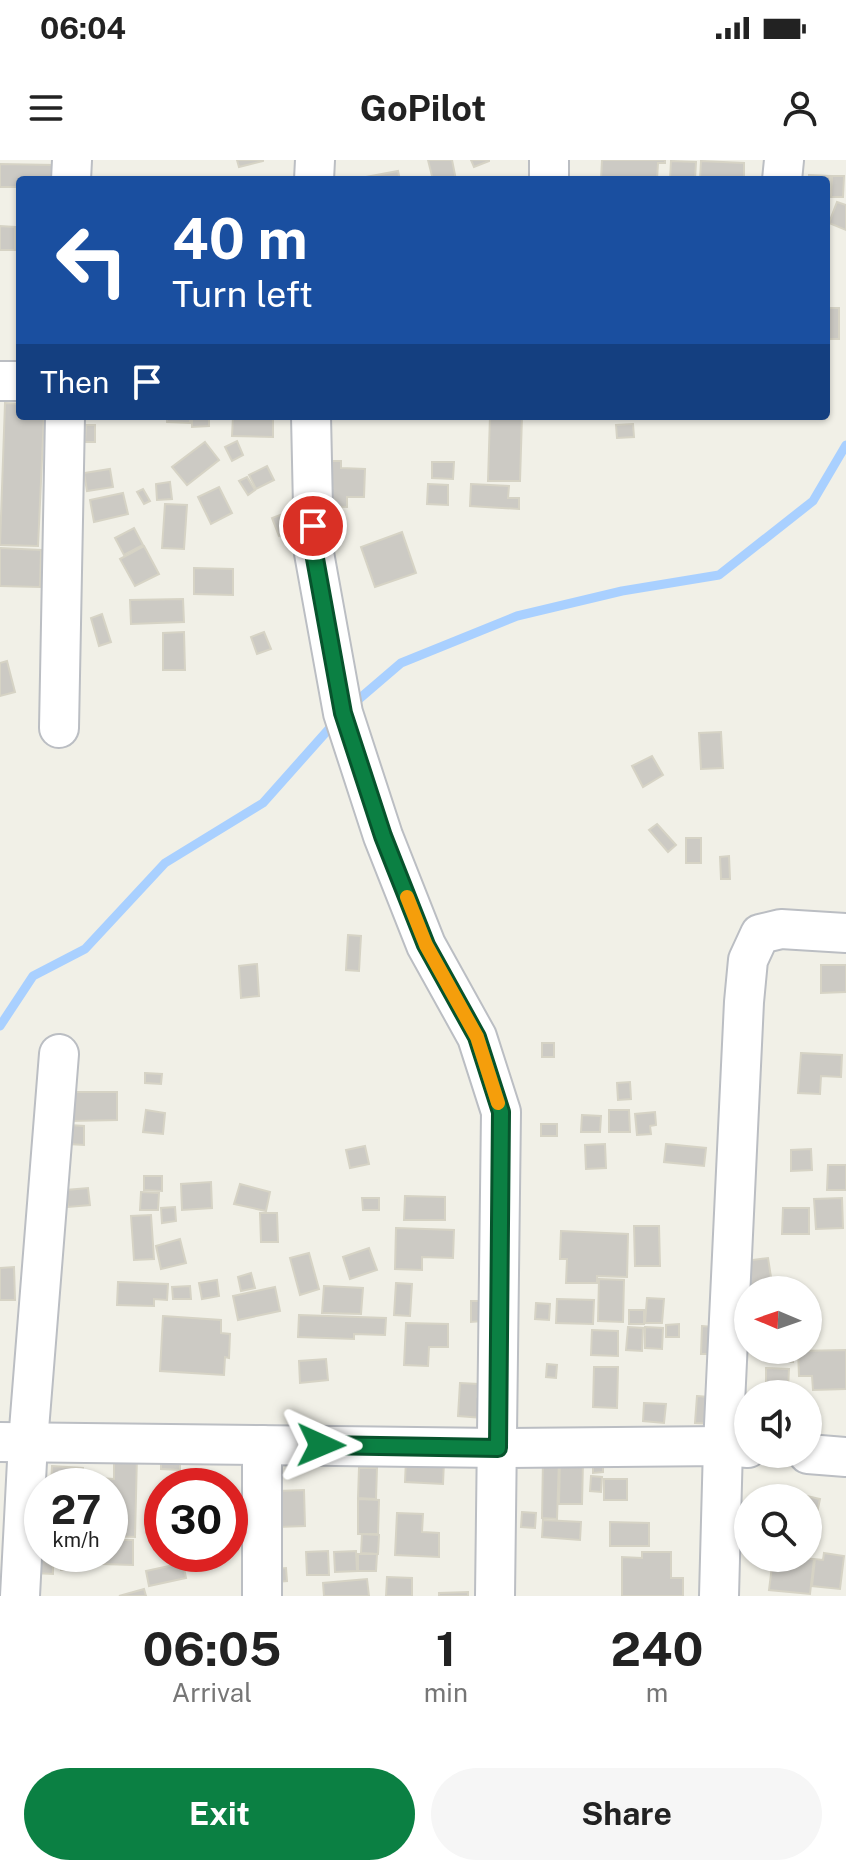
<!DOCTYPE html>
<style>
:root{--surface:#fff;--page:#f6f6f6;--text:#222;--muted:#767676;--accent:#0b8043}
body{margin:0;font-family:"Public Sans",sans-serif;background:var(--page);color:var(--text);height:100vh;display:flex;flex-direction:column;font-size:30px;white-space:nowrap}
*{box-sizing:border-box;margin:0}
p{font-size:26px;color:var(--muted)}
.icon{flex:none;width:44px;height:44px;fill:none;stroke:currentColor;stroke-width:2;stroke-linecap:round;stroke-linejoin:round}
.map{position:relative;height:1436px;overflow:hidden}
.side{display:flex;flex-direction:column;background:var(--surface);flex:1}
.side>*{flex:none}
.top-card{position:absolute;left:16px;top:16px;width:814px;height:244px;border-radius:8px;box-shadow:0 2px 6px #0004;background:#1a4fa0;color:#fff;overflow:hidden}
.needle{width:52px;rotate:272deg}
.controls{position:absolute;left:734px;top:1116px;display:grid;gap:16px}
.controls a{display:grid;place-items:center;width:88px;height:88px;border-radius:50%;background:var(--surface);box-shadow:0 2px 6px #0004;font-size:40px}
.speed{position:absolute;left:24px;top:1308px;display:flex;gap:16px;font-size:40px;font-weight:700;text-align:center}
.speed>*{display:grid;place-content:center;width:104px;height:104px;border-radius:50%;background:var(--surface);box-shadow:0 2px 6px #0004;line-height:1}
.speed small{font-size:20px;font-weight:400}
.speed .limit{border:12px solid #d22;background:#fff;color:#111}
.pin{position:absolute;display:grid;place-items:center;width:68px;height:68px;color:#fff;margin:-34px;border:4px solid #fff;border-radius:50%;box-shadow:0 2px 8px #0007}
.me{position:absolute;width:88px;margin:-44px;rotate:91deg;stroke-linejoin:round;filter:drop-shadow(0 0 6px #0008)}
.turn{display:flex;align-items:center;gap:28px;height:168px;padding:0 24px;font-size:36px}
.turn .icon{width:104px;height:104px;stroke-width:2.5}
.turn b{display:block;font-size:56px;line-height:68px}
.then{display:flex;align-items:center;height:76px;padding:0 24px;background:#0003;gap:16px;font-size:30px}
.eta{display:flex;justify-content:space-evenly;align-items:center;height:136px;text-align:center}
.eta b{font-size:48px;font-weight:700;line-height:56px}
.cta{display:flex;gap:16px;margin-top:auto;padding:16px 24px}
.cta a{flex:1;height:92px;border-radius:48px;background:var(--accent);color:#fff;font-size:32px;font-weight:700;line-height:92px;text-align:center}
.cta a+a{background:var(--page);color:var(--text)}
.status{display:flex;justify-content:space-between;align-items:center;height:56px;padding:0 40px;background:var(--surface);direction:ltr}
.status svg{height:22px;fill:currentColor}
header{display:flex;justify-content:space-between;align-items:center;height:104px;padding:0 24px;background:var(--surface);font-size:36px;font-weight:700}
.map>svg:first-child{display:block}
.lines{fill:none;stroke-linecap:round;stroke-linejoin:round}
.stream{stroke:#a9d0ff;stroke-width:9}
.building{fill:#cccac4;stroke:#d6d3c5;stroke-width:2}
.street-casing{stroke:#bbbec3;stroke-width:42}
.street{stroke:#fff;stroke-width:38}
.route-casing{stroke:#07532c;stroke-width:20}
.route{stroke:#0b8043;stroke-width:14}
.slow{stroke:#f59e0b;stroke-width:14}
</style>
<div class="status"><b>06:04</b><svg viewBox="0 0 49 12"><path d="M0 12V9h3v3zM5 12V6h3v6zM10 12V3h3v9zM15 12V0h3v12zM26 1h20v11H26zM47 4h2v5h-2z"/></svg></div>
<header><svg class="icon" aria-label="menu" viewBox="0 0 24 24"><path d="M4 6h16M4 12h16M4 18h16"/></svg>GoPilot<svg class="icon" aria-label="person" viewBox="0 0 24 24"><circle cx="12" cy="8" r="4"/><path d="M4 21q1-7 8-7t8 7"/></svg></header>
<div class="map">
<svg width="846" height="1436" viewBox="0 0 846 1436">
<rect width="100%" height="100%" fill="#f1f0e7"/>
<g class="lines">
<g class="stream">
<polyline points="352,545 401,503 517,456 622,431 719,415 813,341 846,285"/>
<polyline points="0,866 33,816 85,789 165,703 263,643 336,561"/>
</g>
</g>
<g class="building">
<polygon points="237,0 263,0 263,1 239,7"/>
<polygon points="428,0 452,0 456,20 433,20"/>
<polygon points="471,0 489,0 489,1 474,7"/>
<polygon points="602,0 665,0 665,3 658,3 657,20 601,20"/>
<polygon points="671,1 696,2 695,20 670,20"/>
<polygon points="701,1 744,3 744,20 700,20"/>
<polygon points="0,4 54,5 54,20 20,20 20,27 0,27"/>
<polygon points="398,11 400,20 360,20 360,18"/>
<polygon points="809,15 830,16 829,37 826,37 826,20 809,20"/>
<polygon points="832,16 844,16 843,37 831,37"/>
<polygon points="837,42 846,45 846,70 829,63"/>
<polygon points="0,66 15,67 15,90 0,90"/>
<rect x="826" y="148" width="13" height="31"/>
<polygon points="5,243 20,244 20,256 44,256 38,386 0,385"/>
<polygon points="167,256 190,256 190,263 167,262"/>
<polygon points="192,256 209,256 209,266 192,267"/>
<polygon points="233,256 273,256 273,277 232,276"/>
<polygon points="490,256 522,256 520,321 488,321"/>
<polygon points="633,264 634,277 617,278 616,265"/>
<polygon points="86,265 95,265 95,282 85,282"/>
<polygon points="237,281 243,295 232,301 225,287"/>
<polygon points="205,282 219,300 187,325 172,307"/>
<polygon points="328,301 341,301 341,308 365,309 364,337 347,337 347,347 326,346"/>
<polygon points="432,302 454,302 453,319 432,318"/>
<polygon points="267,306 274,320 256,329 249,315"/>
<polygon points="110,309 113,327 87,331 84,313"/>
<polygon points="247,317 255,330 248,335 239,321"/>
<polygon points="170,322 172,339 157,340 156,324"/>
<polygon points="428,324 448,325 448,345 427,344"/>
<polygon points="471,324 509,326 508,338 519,338 519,349 470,346"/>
<polygon points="219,327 232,353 211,364 198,337"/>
<polygon points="143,329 150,341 144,344 137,332"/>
<polygon points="123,333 128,354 94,362 90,340"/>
<polygon points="165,344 187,345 184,389 162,388"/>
<polygon points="288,352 295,370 279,376 272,358"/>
<polygon points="134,368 143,385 124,395 115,378"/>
<polygon points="402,372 416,413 375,427 361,387"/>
<polygon points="144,386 159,414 135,426 120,399"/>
<polygon points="0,388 41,390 40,427 0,426"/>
<polygon points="194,408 233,409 233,435 194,434"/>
<polygon points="183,439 184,462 131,464 130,440"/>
<polygon points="102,454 111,482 99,486 91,458"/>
<polygon points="184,472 185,510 163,510 163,473"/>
<polygon points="264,472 271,489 257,494 251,477"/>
<polygon points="7,501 15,532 0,536 0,503"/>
<polygon points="721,572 723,608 701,609 699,573"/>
<polygon points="652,596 663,615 643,627 632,606"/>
<polygon points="657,664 676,685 668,692 649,670"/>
<rect x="686" y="678" width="15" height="25"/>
<polygon points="729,696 730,719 721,719 720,697"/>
<polygon points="348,775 361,776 359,811 346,810"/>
<polygon points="257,804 259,836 241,838 239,806"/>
<polygon points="821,805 846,805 846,832 821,833"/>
<rect x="542" y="883" width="12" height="14"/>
<polygon points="801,893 842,895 841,917 821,916 820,934 798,933"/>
<polygon points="145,913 162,914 161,924 145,923"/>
<polygon points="630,922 631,939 618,940 617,923"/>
<polygon points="70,932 117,932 117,960 70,961"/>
<polygon points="146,950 165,953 163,974 143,972"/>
<polygon points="609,950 629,950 630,972 609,972"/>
<polygon points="655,952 656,965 650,966 651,974 637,975 635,954"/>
<polygon points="582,955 601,956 600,972 581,972"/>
<rect x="541" y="964" width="16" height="12"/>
<polygon points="69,965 84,966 84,985 68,984"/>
<polygon points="605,984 606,1008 586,1009 585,985"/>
<polygon points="666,984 706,988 704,1006 664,1002"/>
<polygon points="365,986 369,1004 350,1008 346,990"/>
<polygon points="811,989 812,1010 791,1011 791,990"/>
<polygon points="828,1005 846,1005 846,1030 827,1030"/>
<polygon points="144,1016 162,1016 162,1031 144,1030"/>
<polygon points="211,1022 212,1048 182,1050 181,1024"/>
<polygon points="240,1024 270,1032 266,1051 234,1044"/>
<polygon points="88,1028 90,1045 68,1047 66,1030"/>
<polygon points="141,1032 159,1033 158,1050 140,1050"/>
<polygon points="405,1036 445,1037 445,1060 404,1060"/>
<polygon points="362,1038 379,1038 379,1050 363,1050"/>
<polygon points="842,1038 843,1068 816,1069 814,1039"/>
<polygon points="175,1047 176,1061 162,1063 161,1048"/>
<polygon points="783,1048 809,1048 809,1074 782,1074"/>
<polygon points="260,1053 277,1053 278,1082 261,1082"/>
<polygon points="151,1055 154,1099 134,1100 131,1056"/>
<polygon points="634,1066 659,1066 660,1106 635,1106"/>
<polygon points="396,1068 454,1070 453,1098 422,1097 422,1110 395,1109"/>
<polygon points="561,1071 628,1074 627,1117 597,1116 597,1123 566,1123 567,1099 560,1099"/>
<polygon points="180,1079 186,1103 161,1109 156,1086"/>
<polygon points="369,1088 377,1110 350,1119 343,1097"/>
<polygon points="309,1093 319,1129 300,1135 290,1098"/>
<polygon points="768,1098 773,1130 748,1130 744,1101"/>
<polygon points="14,1107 15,1140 0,1140 0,1108"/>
<polygon points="251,1113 255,1128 241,1131 238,1117"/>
<polygon points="599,1119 624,1120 623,1162 598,1161"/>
<polygon points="217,1120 219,1136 202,1139 199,1123"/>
<polygon points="118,1122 168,1124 167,1140 154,1139 154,1146 117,1145"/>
<polygon points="396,1123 412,1124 410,1156 394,1155"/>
<polygon points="190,1126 191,1139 173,1139 172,1127"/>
<polygon points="324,1126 363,1128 361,1154 322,1153"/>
<polygon points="275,1127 280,1151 238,1160 233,1136"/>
<polygon points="647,1138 664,1139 662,1163 645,1163"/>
<polygon points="557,1139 594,1140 593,1164 556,1163"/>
<polygon points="471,1141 481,1141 482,1161 471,1162"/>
<polygon points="536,1143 550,1144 549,1160 535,1159"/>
<polygon points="813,1145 817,1159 808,1161 808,1146"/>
<rect x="629" y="1150" width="15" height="14"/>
<polygon points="299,1155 386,1158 385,1175 354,1174 354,1179 298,1177"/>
<polygon points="163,1156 221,1160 221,1173 230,1174 229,1198 225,1197 224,1215 160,1211"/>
<polygon points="406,1163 448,1164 448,1187 429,1187 428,1206 404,1205"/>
<polygon points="679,1164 679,1177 666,1177 666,1165"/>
<polygon points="702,1166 723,1168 722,1194 701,1194"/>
<polygon points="628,1167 643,1168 642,1191 626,1190"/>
<polygon points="645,1167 663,1168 662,1189 645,1188"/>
<polygon points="592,1170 618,1171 618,1196 591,1195"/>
<polygon points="771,1190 793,1190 793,1202 770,1201"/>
<polygon points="846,1190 846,1229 813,1230 812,1216 799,1216 798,1191"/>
<polygon points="326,1199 328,1220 300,1223 299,1201"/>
<polygon points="547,1204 557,1205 556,1218 546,1217"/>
<polygon points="594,1207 618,1207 617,1248 593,1247"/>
<polygon points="766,1208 789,1209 788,1229 766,1229"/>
<polygon points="460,1223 478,1224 477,1237 484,1237 483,1258 458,1256"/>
<polygon points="697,1236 720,1238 718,1264 695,1263"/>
<polygon points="644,1243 666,1244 664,1263 643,1261"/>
<polygon points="161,1292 180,1292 180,1310 161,1309"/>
<polygon points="114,1294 137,1295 135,1377 110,1376 110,1326 100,1326 100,1318 114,1319"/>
<polygon points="406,1299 444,1301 443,1324 405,1322"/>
<polygon points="543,1299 559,1300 557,1359 542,1358"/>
<polygon points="593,1299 603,1299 603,1312 593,1313"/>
<polygon points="560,1300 583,1301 582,1344 559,1344"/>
<polygon points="52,1306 83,1308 82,1324 67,1323 67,1326 51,1326"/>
<polygon points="359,1308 377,1308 376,1339 358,1338"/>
<polygon points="591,1316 602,1317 601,1332 590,1331"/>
<rect x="604" y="1319" width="23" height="21"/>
<polygon points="304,1330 305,1366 278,1367 277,1331"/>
<polygon points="798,1334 820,1339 816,1358 808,1356 808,1338 797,1338"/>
<polygon points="358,1339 379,1340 378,1374 358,1374"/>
<polygon points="522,1352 536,1353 535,1368 521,1367"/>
<polygon points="397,1353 423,1354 422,1372 439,1373 439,1397 395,1395"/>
<polygon points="543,1360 581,1362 580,1380 542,1377"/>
<polygon points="610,1362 649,1363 649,1386 610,1386"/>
<polygon points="362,1374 379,1375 378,1394 361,1393"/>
<polygon points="110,1380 133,1380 133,1405 102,1404 102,1394 110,1394"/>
<polygon points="35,1382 42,1382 42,1394 53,1394 53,1414 34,1413"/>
<polygon points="328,1391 329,1415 307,1415 306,1392"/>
<polygon points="356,1391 357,1411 335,1412 334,1392"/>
<polygon points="642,1392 671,1392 671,1418 683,1418 683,1436 622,1436 622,1397 642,1398"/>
<polygon points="824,1393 844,1396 840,1429 812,1426 815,1399 823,1400"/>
<polygon points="60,1394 85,1394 85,1410 61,1410"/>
<polygon points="358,1394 377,1394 376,1411 358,1411"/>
<polygon points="773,1398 814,1399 810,1434 769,1430"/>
<polygon points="183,1403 186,1418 149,1426 146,1411"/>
<polygon points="286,1408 287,1421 277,1422 276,1409"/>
<polygon points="387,1417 412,1418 412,1436 386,1436"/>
<polygon points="367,1419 369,1436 324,1436 323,1423"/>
<polygon points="144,1429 146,1436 119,1436"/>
<polygon points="468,1432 468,1436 439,1436 439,1433"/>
</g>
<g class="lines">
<defs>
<g id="street">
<polyline points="71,20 72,0"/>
<polyline points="314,20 315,0"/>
<polyline points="549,20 549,0"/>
<polyline points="782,20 784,0"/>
<polyline points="0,221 20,221"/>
<polyline points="311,256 314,393 343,553 383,676 426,785 477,877 501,952 495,1436"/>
<polyline points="59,568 65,256"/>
<polyline points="0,1282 498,1288 723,1286 748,1288"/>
<polyline points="808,1294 846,1297"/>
<polyline points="20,1436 28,1282 59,894"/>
<polyline points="262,1436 262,1285"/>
<polyline points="719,1436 723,1286 744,842 748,800 760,774 781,769 846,773"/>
</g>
</defs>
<use href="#street" class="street-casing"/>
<use href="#street" class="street"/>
</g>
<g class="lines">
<defs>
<polyline id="route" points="313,366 314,393 343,553 383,676 394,704 426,785 477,877 501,952 498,1288 321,1285"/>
</defs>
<use href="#route" class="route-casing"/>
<use href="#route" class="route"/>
<polyline class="slow" points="407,737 426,785 477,877 498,943"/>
</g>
</svg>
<div class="controls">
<a><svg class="needle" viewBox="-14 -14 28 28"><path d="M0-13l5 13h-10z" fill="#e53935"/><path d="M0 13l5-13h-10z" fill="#767676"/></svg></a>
<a><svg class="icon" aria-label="sound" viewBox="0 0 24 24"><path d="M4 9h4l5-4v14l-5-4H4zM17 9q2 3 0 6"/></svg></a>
<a><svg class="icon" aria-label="search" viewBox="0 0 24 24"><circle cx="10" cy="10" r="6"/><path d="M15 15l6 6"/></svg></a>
</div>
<div class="speed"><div>27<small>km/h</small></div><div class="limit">30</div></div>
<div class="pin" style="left:313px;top:366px;background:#d93025"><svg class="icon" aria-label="arrive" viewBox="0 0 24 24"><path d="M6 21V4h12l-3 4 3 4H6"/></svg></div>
<svg class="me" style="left:321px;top:1285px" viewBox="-20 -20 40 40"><path d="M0-17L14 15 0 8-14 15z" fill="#0b8043" stroke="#fff" stroke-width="4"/></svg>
<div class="top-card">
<div class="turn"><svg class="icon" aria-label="left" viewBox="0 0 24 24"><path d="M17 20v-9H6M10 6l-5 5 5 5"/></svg><div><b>40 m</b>Turn left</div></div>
<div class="then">Then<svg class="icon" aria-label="arrive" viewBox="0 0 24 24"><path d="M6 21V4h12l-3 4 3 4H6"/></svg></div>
</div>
</div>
<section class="side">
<div class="eta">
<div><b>06:05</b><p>Arrival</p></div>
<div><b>1</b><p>min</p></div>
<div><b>240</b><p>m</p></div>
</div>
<div class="cta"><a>Exit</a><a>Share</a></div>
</section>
